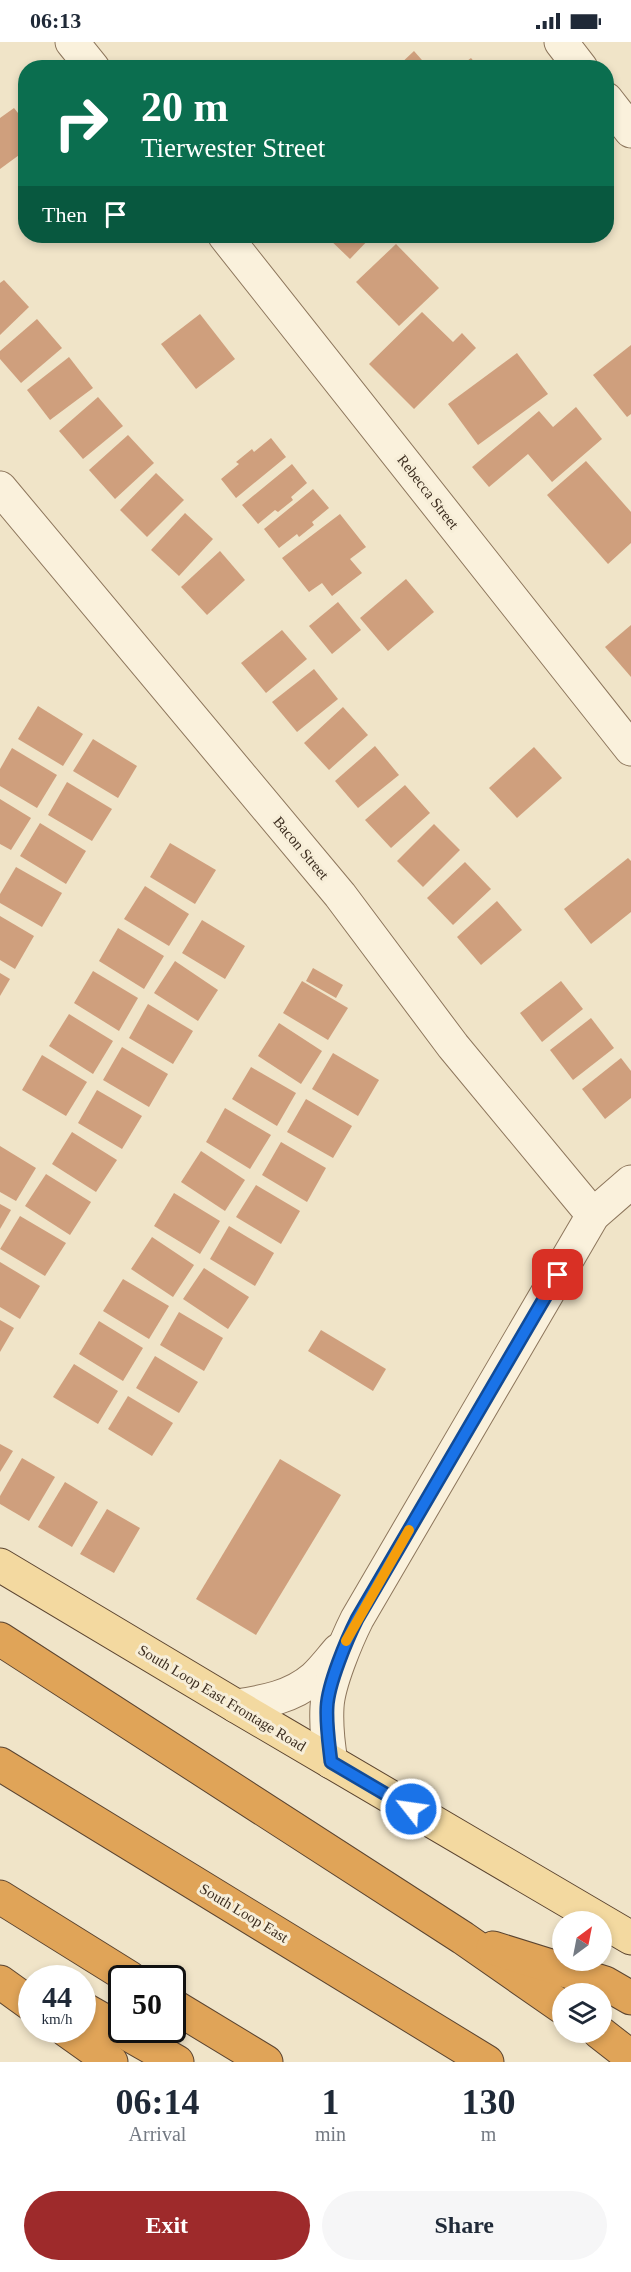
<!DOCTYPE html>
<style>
:root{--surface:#fff;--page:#f6f6f7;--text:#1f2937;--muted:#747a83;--accent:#9e2a2b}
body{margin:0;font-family:Georgia,serif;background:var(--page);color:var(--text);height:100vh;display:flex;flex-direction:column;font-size:22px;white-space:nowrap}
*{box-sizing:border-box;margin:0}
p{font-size:20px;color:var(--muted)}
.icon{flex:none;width:33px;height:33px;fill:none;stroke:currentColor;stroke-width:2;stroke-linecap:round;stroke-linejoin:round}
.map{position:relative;height:2020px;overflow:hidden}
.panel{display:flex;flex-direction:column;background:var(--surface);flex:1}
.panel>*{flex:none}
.guide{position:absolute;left:18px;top:18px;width:596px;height:183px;border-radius:24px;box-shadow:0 3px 9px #0003;background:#0b6e4f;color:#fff;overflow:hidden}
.needle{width:39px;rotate:32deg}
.tools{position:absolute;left:552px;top:1869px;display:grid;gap:12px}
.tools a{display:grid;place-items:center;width:60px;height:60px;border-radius:50%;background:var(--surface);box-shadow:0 3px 9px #0003;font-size:30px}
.speed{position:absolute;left:18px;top:1923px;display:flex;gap:12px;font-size:30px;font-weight:700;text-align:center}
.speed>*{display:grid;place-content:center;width:78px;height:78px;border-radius:50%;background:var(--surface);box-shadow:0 3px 9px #0003;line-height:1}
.speed small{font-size:15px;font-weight:400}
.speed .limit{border:3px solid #111;border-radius:9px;background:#fff;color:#111}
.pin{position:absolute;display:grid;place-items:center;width:51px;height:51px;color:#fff;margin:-26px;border-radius:12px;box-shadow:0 3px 9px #0006}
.me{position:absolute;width:66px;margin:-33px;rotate:300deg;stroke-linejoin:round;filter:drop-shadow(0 0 4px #0008)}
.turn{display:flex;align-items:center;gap:21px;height:126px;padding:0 24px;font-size:27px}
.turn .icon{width:78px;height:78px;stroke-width:2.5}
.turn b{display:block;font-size:42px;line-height:51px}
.then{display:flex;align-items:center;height:57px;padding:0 24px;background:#0003;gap:12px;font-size:22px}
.eta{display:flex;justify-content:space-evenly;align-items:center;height:102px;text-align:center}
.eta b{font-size:36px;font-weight:700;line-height:42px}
.primary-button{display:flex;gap:12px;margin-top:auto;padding:12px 24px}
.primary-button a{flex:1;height:69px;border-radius:36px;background:var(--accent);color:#fff;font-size:24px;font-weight:700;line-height:69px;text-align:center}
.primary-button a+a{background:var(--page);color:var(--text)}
.status{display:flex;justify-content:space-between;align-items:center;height:42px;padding:0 30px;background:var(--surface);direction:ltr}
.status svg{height:16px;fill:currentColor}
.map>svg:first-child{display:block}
.building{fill:#cf9f7d}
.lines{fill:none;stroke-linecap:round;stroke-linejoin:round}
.minor-casing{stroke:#8d765c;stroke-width:35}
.major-casing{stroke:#5b4430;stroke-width:35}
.highway-casing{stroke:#5b4430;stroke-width:35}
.minor{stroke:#faf1dc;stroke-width:33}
.major{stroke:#f3d9a0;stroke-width:33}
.highway{stroke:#e0a458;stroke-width:33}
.route-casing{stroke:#114b97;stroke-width:15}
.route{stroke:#1a73e8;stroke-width:10}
.slow{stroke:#f59e0b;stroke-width:10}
.labels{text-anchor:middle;stroke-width:6;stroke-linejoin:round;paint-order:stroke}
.street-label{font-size:15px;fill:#3d2e20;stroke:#f7eed8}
</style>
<div class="status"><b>06:13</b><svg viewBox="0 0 49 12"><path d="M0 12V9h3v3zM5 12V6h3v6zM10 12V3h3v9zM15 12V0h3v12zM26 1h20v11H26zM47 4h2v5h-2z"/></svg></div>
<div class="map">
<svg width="631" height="2020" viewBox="0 0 631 2020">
<rect width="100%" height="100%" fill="#f0e4c8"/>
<g class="building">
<polygon points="414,9 429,26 396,26"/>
<polygon points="471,16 479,26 458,26"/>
<polygon points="14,66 26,81 26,108 0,127 0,76"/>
<polygon points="326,194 372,194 350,217"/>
<polygon points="396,202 439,246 399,284 356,240"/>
<polygon points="4,238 29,265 0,293 0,241"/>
<polygon points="422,270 453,300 462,291 476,306 414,367 369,322"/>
<polygon points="200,272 235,317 196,347 161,302"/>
<polygon points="37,277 62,306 21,341 0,317 0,309"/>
<polygon points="631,303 631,372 627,375 593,333"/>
<polygon points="517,311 548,352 478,403 448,362"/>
<polygon points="69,315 93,346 50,378 27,348"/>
<polygon points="98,355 123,384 83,417 59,389"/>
<polygon points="576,365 602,397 552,440 528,412 489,445 472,425 539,369 553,385"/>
<polygon points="128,393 154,421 115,457 89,428"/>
<polygon points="271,396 286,415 236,456 221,437 239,422 236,420 252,407 254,410"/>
<polygon points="586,419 631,470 631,501 608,522 547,453"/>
<polygon points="292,422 307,441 291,455 293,458 278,470 275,468 258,482 242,463"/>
<polygon points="156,431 184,458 147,495 120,468"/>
<polygon points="313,447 329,466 312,480 314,483 299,495 297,492 279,506 264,487"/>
<polygon points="185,471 213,497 179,534 151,508"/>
<polygon points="340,472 366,505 350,517 362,531 332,554 322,541 309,550 282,516"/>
<polygon points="220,509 245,538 207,573 181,545"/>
<polygon points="406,537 434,570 388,609 360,576"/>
<polygon points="338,560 361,588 332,612 309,584"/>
<polygon points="631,583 631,635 605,605"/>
<polygon points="282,588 307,617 266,651 241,621"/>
<polygon points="314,627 338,657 297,690 272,660"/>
<polygon points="38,664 83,692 63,724 18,697"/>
<polygon points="343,665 368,693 329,728 304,701"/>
<polygon points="93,697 137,724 118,756 73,729"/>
<polygon points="375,704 399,733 358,766 335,739"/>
<polygon points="534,705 562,736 517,776 489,746"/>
<polygon points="12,706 57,733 37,766 0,744 0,727"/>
<polygon points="67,740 112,767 92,799 48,773"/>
<polygon points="405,743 430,771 391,806 365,778"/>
<polygon points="0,757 31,776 11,808 0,802"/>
<polygon points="40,781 86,809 66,842 20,814"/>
<polygon points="434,782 460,808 423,845 397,819"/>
<polygon points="170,801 216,828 195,862 150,835"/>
<polygon points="628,816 631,819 631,870 591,902 564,867"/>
<polygon points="465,820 491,847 453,883 427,856"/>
<polygon points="16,825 62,851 42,885 0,861 0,852"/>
<polygon points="145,844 189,872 169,904 124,877"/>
<polygon points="497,859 522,888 481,923 457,895"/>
<polygon points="0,874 34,894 15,927 0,918"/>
<polygon points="202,878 245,904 225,937 182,911"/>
<polygon points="118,886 164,914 144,947 99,919"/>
<polygon points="175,919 218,948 198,979 154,951"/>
<polygon points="313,926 343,943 336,956 306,939"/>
<polygon points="93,929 138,956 119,989 74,961"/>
<polygon points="0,931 10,937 0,954"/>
<polygon points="302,939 348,966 328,998 283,971"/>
<polygon points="561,939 583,967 542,1000 520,971"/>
<polygon points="148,962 193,989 173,1022 129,996"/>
<polygon points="69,972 113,999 93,1032 49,1004"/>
<polygon points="591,976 614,1006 573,1038 550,1008"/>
<polygon points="279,981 322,1009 301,1042 258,1014"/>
<polygon points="122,1005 168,1032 149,1065 103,1038"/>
<polygon points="333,1011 379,1038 358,1074 312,1047"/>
<polygon points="42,1013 87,1040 66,1074 22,1048"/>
<polygon points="621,1016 631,1029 631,1056 605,1077 582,1047"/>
<polygon points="251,1025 296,1051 277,1084 232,1057"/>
<polygon points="97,1048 142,1074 122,1107 78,1081"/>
<polygon points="306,1057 352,1084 333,1116 287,1090"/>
<polygon points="225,1066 271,1093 250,1127 206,1100"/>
<polygon points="72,1090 117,1118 96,1150 52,1122"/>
<polygon points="281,1100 326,1126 307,1160 262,1133"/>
<polygon points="0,1104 36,1126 16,1159 0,1150"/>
<polygon points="201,1109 245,1138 225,1169 181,1140"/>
<polygon points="46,1132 91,1160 70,1193 25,1164"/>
<polygon points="256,1143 300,1169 281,1202 236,1175"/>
<polygon points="174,1151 220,1179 200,1212 154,1184"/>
<polygon points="0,1162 11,1168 0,1187"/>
<polygon points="20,1174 66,1201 45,1234 0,1207"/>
<polygon points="229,1184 274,1211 255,1244 210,1217"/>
<polygon points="152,1195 194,1223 173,1255 131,1227"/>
<polygon points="0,1220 40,1244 20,1277 0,1265"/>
<polygon points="204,1226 249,1255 228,1287 183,1257"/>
<polygon points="123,1237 169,1264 149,1297 103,1269"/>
<polygon points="179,1270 223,1296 204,1329 160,1303"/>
<polygon points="0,1278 14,1286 0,1310"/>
<polygon points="99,1279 143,1306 123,1339 79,1312"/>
<polygon points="321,1288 386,1327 373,1349 308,1309"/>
<polygon points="155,1314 198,1340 179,1371 136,1346"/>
<polygon points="74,1322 118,1349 98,1382 53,1355"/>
<polygon points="128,1354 173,1381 152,1414 108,1387"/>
<polygon points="0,1402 13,1409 0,1430"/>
<polygon points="22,1416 55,1435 29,1479 0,1462 0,1454"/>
<polygon points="280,1417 341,1453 256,1593 196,1557"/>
<polygon points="65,1440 98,1460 72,1505 38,1485"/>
<polygon points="107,1467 140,1486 114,1531 80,1512"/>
</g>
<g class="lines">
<defs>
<g id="minor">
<polyline points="72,0 93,26"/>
<polyline points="561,0 581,26"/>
<polyline points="606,57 631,89"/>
<polyline points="225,194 631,707"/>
<polyline points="0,446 340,853 453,1004 593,1173"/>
<path d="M236,1664C264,1660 292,1655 314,1636C323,1628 331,1617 339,1608"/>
<path d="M331,1720C328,1702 326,1683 327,1665C328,1642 347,1597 357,1577L593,1173L631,1140"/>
</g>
<polyline id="major" points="0,1523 236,1664 631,1896"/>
<g id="highway">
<polyline points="0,1597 463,1896 562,1965"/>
<polyline points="0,1722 487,2020"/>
<polyline points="0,1855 130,1936"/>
<polyline points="493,1906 605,1941 631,1956"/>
<polyline points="0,1940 32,1963"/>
<polyline points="172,1963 266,2020"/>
<polyline points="82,1966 177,2020"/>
<polyline points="66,1988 111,2020"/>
<polyline points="599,1990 631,2015"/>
</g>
</defs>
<use href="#minor" class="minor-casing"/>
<use href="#major" class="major-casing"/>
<use href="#highway" class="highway-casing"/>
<use href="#minor" class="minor"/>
<use href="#major" class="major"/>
<use href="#highway" class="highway"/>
</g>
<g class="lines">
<defs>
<path id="route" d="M411,1767L331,1720C329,1702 326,1683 327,1665C328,1642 347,1597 357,1577L558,1233"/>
</defs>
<use href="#route" class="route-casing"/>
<use href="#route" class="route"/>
<polyline class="slow" points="346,1599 409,1488"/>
</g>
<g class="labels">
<g class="street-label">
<text transform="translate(428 450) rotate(52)" y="5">Rebecca Street</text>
<text transform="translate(301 806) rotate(50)" y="5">Bacon Street</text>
<text transform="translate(222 1656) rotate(31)" y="5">South Loop East Frontage Road</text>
<text transform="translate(244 1871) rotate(31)" y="5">South Loop East</text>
</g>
</g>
</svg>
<div class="tools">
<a><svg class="needle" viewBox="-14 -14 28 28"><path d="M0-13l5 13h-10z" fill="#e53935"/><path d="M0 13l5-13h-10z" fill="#747a83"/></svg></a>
<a><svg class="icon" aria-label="layers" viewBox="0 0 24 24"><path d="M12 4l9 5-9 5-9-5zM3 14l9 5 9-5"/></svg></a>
</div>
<div class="speed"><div>44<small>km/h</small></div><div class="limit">50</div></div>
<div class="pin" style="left:558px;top:1233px;background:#d93025"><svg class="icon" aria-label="arrive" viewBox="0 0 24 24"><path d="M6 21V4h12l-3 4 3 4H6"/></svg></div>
<svg class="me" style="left:411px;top:1767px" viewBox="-20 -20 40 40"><circle r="17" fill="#1a73e8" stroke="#fff" stroke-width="3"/><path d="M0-11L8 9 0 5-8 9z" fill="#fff"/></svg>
<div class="guide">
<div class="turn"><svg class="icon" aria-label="right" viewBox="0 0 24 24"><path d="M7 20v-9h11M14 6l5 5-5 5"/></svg><div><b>20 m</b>Tierwester Street</div></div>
<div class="then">Then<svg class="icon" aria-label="arrive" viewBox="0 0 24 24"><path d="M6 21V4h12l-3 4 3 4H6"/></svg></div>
</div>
</div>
<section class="panel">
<div class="eta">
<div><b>06:14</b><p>Arrival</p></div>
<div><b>1</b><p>min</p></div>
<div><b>130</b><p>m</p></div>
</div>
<div class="primary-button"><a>Exit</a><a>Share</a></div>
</section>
